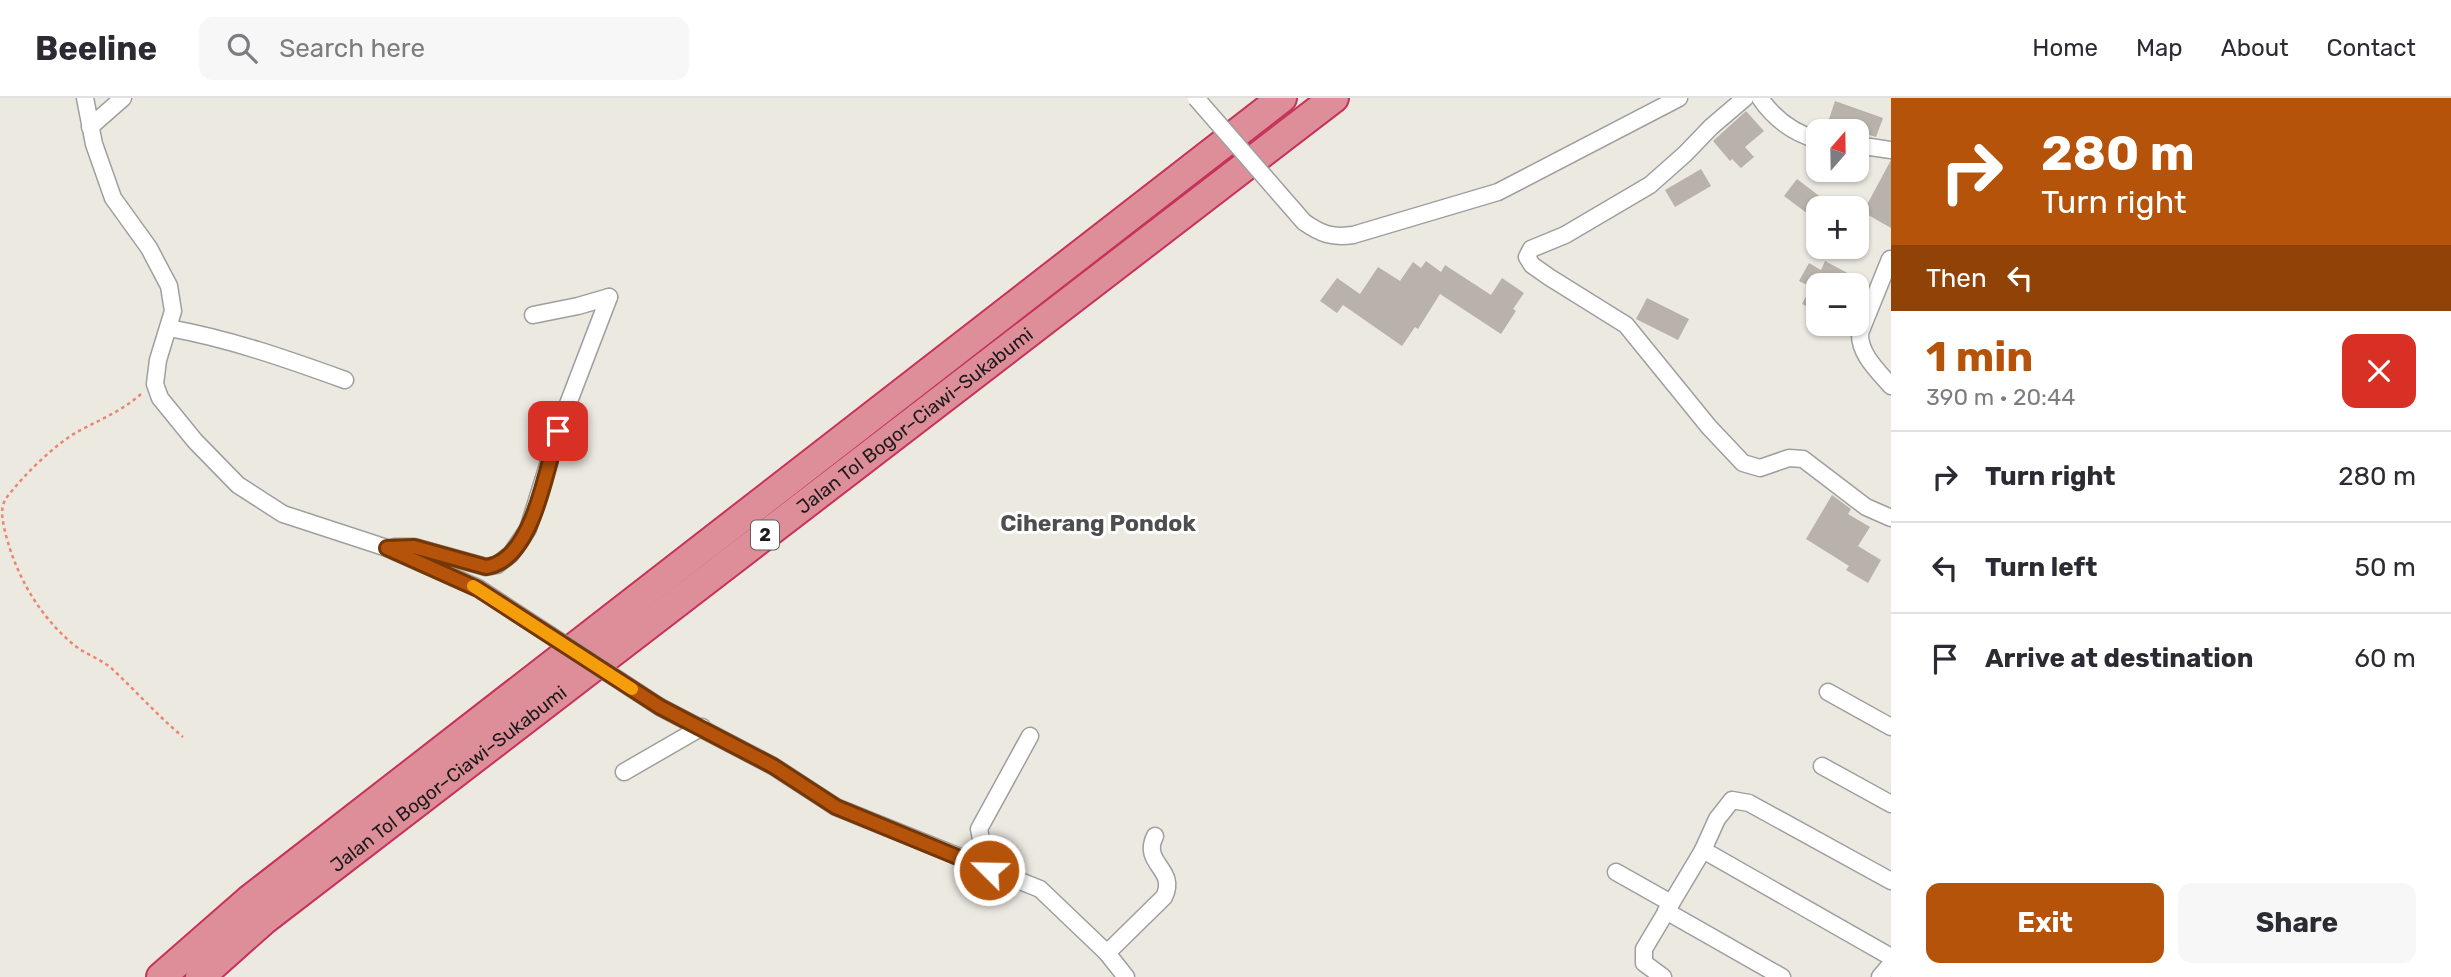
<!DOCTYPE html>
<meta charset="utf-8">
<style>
:root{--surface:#fff;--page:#f7f7f7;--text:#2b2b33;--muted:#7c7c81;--line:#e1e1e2;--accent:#b45309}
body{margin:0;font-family:Rubik,sans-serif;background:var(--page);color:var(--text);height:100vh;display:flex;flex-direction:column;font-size:26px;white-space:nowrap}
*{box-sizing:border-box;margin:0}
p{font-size:23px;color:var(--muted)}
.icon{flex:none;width:38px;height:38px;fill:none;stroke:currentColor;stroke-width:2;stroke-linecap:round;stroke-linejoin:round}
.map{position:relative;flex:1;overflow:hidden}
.details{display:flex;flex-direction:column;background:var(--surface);width:560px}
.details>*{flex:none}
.guide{background:#b45309;color:#fff;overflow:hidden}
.needle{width:46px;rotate:20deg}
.fabs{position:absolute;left:1806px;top:21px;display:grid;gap:14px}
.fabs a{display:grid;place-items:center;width:63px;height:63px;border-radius:14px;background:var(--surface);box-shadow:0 2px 5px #0004;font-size:35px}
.pin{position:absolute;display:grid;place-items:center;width:60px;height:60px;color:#fff;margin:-30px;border-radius:14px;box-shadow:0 4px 10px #0006}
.me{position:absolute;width:77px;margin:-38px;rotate:293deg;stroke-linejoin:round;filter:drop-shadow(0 0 5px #0008)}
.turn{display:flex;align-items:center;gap:24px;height:147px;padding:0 35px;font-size:32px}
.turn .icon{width:91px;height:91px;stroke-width:2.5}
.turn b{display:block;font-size:49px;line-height:60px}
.then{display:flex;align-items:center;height:66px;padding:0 35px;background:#0003;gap:14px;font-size:26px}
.round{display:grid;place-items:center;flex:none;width:74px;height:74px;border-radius:14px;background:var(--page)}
.summary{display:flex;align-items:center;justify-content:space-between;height:119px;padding:0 35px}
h1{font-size:42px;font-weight:700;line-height:52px;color:var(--accent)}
.button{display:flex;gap:14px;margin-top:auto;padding:14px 35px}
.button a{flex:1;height:80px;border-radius:14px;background:var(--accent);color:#fff;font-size:28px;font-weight:700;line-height:80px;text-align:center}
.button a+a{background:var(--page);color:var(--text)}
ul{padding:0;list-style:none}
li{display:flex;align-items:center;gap:21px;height:91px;padding:0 35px;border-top:2px solid var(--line)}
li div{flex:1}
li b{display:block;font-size:26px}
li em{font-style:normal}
header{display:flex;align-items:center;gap:42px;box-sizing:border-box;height:98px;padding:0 35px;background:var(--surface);border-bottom:2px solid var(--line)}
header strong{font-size:33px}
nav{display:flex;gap:38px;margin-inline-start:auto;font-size:24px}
.search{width:490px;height:63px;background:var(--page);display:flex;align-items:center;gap:18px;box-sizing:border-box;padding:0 24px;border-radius:14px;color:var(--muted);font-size:26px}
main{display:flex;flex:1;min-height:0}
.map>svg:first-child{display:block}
.building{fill:#b8b2ab}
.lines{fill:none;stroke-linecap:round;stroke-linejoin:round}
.street-casing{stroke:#9f9f9f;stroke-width:19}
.highway-casing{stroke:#c6325b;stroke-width:32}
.path{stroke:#ed8571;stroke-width:2.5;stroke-dasharray:3.5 3.5;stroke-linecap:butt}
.street{stroke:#fff;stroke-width:16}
.highway{stroke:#de8e98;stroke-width:28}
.street-bridge-casing{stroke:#9f9f9f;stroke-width:19;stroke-linecap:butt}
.street-bridge{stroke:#fff;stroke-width:16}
.route-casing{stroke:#753606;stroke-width:18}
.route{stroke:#b45309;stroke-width:12}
.slow{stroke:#f59e0b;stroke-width:12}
.labels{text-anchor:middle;stroke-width:6;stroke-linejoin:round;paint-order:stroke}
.shield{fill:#fff;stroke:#5f5f5f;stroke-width:2}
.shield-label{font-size:18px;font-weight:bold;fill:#1b1b1b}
.street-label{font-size:19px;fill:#1b1b1b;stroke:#fff}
.quarter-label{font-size:23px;font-weight:bold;fill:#4e4e4e;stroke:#fff}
</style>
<header>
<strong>Beeline</strong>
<div class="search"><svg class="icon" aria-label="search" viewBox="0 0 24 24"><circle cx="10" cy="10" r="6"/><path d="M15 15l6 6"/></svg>Search here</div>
<nav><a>Home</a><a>Map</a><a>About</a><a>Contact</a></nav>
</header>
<main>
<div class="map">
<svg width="1891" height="879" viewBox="0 0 1891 879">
<rect width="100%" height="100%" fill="#ece9e1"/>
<g class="building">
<polygon points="1835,3 1883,20 1876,39 1828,24"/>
<polygon points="1746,13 1764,33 1745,49 1754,59 1741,70 1732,61 1730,63 1713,43"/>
<polygon points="1891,62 1891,130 1863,114"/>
<polygon points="1701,71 1711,88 1675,109 1665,92"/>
<polygon points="1797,81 1835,110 1818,110 1818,121 1810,114 1808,116 1784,98"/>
<polygon points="1426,163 1441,174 1445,167 1491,197 1502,180 1524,195 1513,211 1516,213 1501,236 1440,196 1418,231 1415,229 1402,248 1343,207 1337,215 1320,203 1337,180 1360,196 1378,169 1400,183 1413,164 1421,170"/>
<polygon points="1825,163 1853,178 1848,187 1818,187 1818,214 1802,206 1811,189 1799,183 1809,165 1821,172"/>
<polygon points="1647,200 1689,221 1678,242 1636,221"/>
<polygon points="1832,397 1851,411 1848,416 1870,429 1858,448 1881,462 1868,485 1846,472 1849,468 1806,441"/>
</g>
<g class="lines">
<defs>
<g id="street">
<polyline points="85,0 94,46 113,100 149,150 169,188 173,213 158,262 155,286 160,300 195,343 238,387 283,416 387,450 478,490"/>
<polyline points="1745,0 1711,29 1685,56 1650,87 1565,137 1531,151 1527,159 1532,167 1549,179 1626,227 1709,329 1743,365 1760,370 1789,360 1803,361 1866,409 1891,420"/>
<path d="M1760,0C1775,22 1793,35 1818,42"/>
<polyline points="90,29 123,0"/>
<polyline points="1857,47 1891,52"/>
<path d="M1304,124C1321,136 1332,140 1353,137L1498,94L1679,0"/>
<path d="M1890,161L1860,235C1859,256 1878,273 1891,288"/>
<polyline points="533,217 578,208 609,199"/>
<path d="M169,230C230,241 287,261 345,282"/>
<polyline points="394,449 414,449 486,469 497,467 511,456 528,431 563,319 609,199"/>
<polyline points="1828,594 1891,629"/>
<polyline points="660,609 773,668 836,709 1040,791 1107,855 1126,879"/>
<polyline points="1822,668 1891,706"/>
<polyline points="624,674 702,629"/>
<polyline points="1703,752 1891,859"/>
<polyline points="989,772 993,752 981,741 979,731 1030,638"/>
<polyline points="1616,774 1671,805"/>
<polyline points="1666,813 1782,879"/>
<path d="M1107,855L1164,799C1178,771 1141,766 1155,738"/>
<polyline points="1663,879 1644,865 1644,851 1703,752 1717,721 1732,702 1749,705 1891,783"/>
<polyline points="1880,879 1891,866"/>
</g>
<g id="highway">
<polyline points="161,879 249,802 1282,0"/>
<path id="s1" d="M200,879L264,822L1334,0"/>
</g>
</defs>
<use href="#street" class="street-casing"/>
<use href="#highway" class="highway-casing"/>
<path class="path" d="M141,296C122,313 99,322 77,334C53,348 24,377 7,399C0,409 2,418 4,429C14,475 40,521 78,550C88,557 100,561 110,569C135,592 157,617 183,639"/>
<use href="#street" class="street"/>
<use href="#highway" class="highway"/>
<defs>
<g id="street-bridge">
<polyline points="1196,0 1304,124"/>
<polyline points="478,490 660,609"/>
</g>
</defs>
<use href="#street-bridge" class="street-bridge-casing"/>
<use href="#street-bridge" class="street-bridge"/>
</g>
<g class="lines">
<defs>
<path id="route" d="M558,333C546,371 533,463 486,469L414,449L387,450L478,491L660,609L773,668L836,709L989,772"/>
</defs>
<use href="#route" class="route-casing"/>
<use href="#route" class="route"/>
<polyline class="slow" points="473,488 632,591"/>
</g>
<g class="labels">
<rect class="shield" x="751" y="422.5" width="28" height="29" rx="5"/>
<g class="shield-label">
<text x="765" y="443">2</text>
</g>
<g class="street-label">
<text dy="7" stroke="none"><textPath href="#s1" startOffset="906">Jalan Tol Bogor–Ciawi–Sukabumi</textPath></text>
<text dy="7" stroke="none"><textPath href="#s1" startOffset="318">Jalan Tol Bogor–Ciawi–Sukabumi</textPath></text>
</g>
<g class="quarter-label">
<text x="1098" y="433">Ciherang Pondok</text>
</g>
</g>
</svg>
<div class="fabs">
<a><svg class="needle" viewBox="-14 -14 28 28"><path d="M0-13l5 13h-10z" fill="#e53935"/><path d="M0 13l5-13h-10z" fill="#7c7c81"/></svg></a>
<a>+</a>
<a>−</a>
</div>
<div class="pin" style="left:558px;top:333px;background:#d93025"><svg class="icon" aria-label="arrive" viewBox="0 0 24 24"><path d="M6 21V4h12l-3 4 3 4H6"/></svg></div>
<svg class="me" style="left:989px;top:772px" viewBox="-20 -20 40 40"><circle r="17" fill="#b45309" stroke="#fff" stroke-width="3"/><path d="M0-11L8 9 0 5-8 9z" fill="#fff"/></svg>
</div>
<section class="details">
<div class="guide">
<div class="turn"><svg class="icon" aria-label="right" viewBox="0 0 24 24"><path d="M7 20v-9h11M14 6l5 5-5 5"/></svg><div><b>280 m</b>Turn right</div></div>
<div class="then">Then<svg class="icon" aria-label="left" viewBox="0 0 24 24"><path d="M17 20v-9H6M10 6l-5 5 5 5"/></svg></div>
</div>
<div class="summary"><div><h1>1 min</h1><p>390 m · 20:44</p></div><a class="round" style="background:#d93025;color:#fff"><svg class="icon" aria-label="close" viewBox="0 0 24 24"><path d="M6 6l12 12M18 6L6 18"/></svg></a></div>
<ul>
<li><svg class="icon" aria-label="right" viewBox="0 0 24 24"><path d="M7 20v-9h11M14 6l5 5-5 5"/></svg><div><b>Turn right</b></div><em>280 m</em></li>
<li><svg class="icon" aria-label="left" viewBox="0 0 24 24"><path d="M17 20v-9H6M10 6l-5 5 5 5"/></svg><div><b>Turn left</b></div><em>50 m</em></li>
<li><svg class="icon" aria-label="arrive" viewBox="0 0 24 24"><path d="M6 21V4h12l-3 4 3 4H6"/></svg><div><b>Arrive at destination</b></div><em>60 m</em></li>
</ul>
<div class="button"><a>Exit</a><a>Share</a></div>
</section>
</main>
